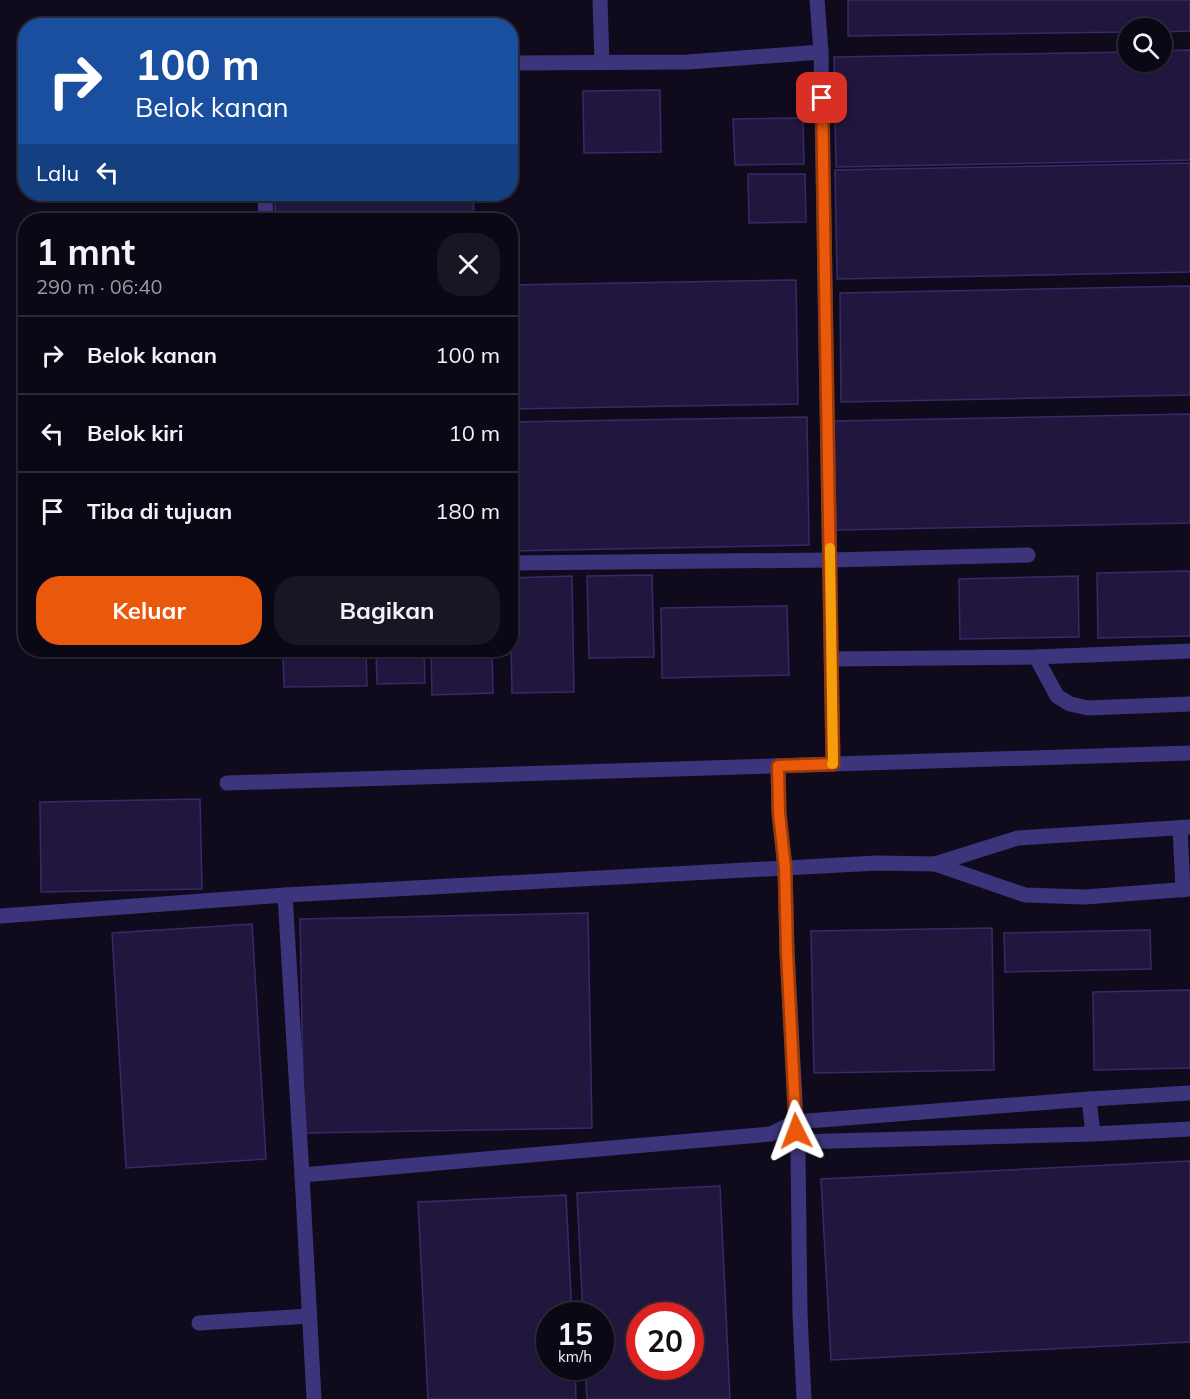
<!DOCTYPE html>
<html lang="id">
<meta charset="utf-8">
<style>
:root{--surface:#0b0816;--page:#191623;--text:#f1f3f6;--muted:#9a9aa1;--line:#2b2935;--accent:#ea580c}
body{margin:0;font-family:Mulish,sans-serif;background:var(--page);color:var(--text);height:100vh;display:flex;flex-direction:column;font-size:22px;white-space:nowrap}
*{box-sizing:border-box;margin:0}
p{font-size:20px;color:var(--muted)}
.icon{flex:none;width:33px;height:33px;fill:none;stroke:currentColor;stroke-width:2;stroke-linecap:round;stroke-linejoin:round}
.map{position:relative;flex:1;overflow:hidden}
.drawer{position:absolute;left:18px;top:213px;width:500px;height:444px;display:flex;flex-direction:column;background:var(--surface);border-radius:24px;box-shadow:0 2px 4px #0004,0 0 0 2px var(--line)}
.drawer>*{flex:none}
.hud{position:absolute;left:18px;top:18px;width:500px;height:183px;border-radius:24px;box-shadow:0 2px 4px #0004,0 0 0 2px var(--line);background:#1a4fa0;color:#fff;overflow:hidden}
.tools{position:absolute;left:1118px;top:18px;display:grid;gap:12px}
.tools a{display:grid;place-items:center;width:54px;height:54px;border-radius:50%;background:var(--surface);box-shadow:0 2px 4px #0004,0 0 0 2px var(--line);font-size:30px}
.speed{position:absolute;left:536px;top:1302px;display:flex;gap:12px;font-size:30px;font-weight:700;text-align:center}
.speed>*{display:grid;place-content:center;width:78px;height:78px;border-radius:50%;background:var(--surface);box-shadow:0 2px 4px #0004,0 0 0 2px var(--line);line-height:1}
.speed small{font-size:15px;font-weight:400}
.speed .limit{border:9px solid #d22;background:#fff;color:#111}
.pin{position:absolute;display:grid;place-items:center;width:51px;height:51px;color:#fff;margin:-26px;border-radius:12px;box-shadow:0 3px 9px #0006}
.me{position:absolute;width:66px;margin:-33px;rotate:357deg;stroke-linejoin:round;filter:drop-shadow(0 0 4px #0008)}
.turn{display:flex;align-items:center;gap:21px;height:126px;padding:0 18px;font-size:27px}
.turn .icon{width:78px;height:78px;stroke-width:2.5}
.turn b{display:block;font-size:42px;line-height:51px}
.then{display:flex;align-items:center;height:57px;padding:0 18px;background:#0003;gap:12px;font-size:22px}
.round{display:grid;place-items:center;flex:none;width:63px;height:63px;border-radius:24px;background:var(--page)}
.summary{display:flex;align-items:center;justify-content:space-between;height:102px;padding:0 18px}
h1{font-size:36px;font-weight:700;line-height:45px}
.cta{display:flex;gap:12px;margin-top:auto;padding:12px 18px}
.cta a{flex:1;height:69px;border-radius:24px;background:var(--accent);color:#fff;font-size:24px;font-weight:700;line-height:69px;text-align:center}
.cta a+a{background:var(--page);color:var(--text)}
ul{padding:0;list-style:none}
li{display:flex;align-items:center;gap:18px;height:78px;padding:0 18px;border-top:2px solid var(--line)}
li div{flex:1}
li b{display:block;font-size:22px}
li em{font-style:normal}
.map>svg:first-child{display:block}
.building{fill:#21173e;stroke:#39296a;stroke-width:1.5;fill-rule:evenodd}
.lines{fill:none;stroke-linecap:round;stroke-linejoin:round}
.lane{stroke:#3c357c;stroke-width:15}
.route-casing{stroke:#983908;stroke-width:15}
.route{stroke:#ea580c;stroke-width:10}
.slow{stroke:#f59e0b;stroke-width:10}
</style>
<div class="map">
<svg width="1190" height="1399" viewBox="0 0 1190 1399">
<rect width="100%" height="100%" fill="#0f0b1d"/>
<g class="building">
<polygon points="848,0 1190,0 1190,31 1161,32 1161,28 1128,28 1128,32 848,36"/>
<polygon points="1190,50 1190,160 836,167 834,57 1128,52 1128,62 1161,62 1161,51"/>
<polygon points="660,90 661,152 584,153 583,91"/>
<polygon points="803,118 804,164 735,165 733,119"/>
<polygon points="1190,163 1190,272 837,279 835,170"/>
<polygon points="748,174 805,174 806,222 749,223"/>
<polygon points="275,194 473,194 474,220 275,220"/>
<polygon points="796,280 798,404 510,409 510,285"/>
<polygon points="1190,286 1190,395 841,402 840,293"/>
<polygon points="1190,414 1190,523 836,530 834,421"/>
<polygon points="807,417 809,545 510,551 510,422"/>
<polygon points="1190,571 1190,636 1098,638 1097,573"/>
<polygon points="652,575 654,657 589,658 587,576"/>
<polygon points="572,576 574,692 512,693 510,578"/>
<polygon points="1078,576 1079,637 960,639 959,579"/>
<polygon points="787,606 789,675 662,678 661,608"/>
<polygon points="376,650 424,650 425,683 377,684"/>
<polygon points="431,650 492,650 493,693 432,695"/>
<polygon points="366,652 367,686 284,687 283,653"/>
<polygon points="200,799 202,889 41,892 40,802"/>
<polygon points="588,913 592,1128 304,1133 300,919"/>
<polygon points="252,924 266,1159 126,1168 112,933"/>
<polygon points="992,928 994,1070 814,1073 811,931"/>
<polygon points="1150,930 1151,969 1005,972 1004,933"/>
<polygon points="1190,990 1190,1068 1094,1070 1093,992"/>
<polygon points="1190,1161 1190,1342 831,1360 821,1179"/>
<path d="M720,1186L730,1399H587L585,1366H600V1316H583L577,1193ZM639,1316H690V1366H639Z"/>
<polygon points="566,1195 572,1316 549,1316 549,1366 575,1366 576,1399 428,1399 418,1202"/>
</g>
<g class="lines">
<g class="lane">
<polyline points="600,0 602,62"/>
<polyline points="817,0 821,52 833,764"/>
<polyline points="510,63 688,62 821,52"/>
<polyline points="265,194 266,220"/>
<polyline points="510,563 830,560 1028,555"/>
<polyline points="1036,657 1057,696 1070,704 1088,708 1190,704"/>
<polyline points="831,659 1036,657 1190,651"/>
<polyline points="778,766 779,813 785,868 787,952 798,1154 800,1314 804,1399"/>
<polyline points="227,783 1190,753"/>
<polyline points="1180,828 1183,890"/>
<polyline points="935,864 1018,838 1190,827"/>
<polyline points="285,895 302,1175 771,1134 795,1122 1089,1099 1190,1093"/>
<polyline points="0,916 285,895 877,863 935,864 1025,895 1085,897 1190,889"/>
<polyline points="1089,1099 1093,1134"/>
<polyline points="789,1140 797,1142 1093,1134 1190,1129"/>
<polyline points="302,1175 314,1399"/>
<polyline points="199,1323 309,1316"/>
</g>
</g>
<g class="lines">
<defs>
<polyline id="route" points="796,1131 787,952 785,868 779,813 778,766 833,764 822,98"/>
</defs>
<use href="#route" class="route-casing"/>
<use href="#route" class="route"/>
<polyline class="slow" points="830,548 833,764 832,764"/>
</g>
</svg>
<div class="tools">
<a><svg class="icon" aria-label="search" viewBox="0 0 24 24"><circle cx="10" cy="10" r="6"/><path d="M15 15l6 6"/></svg></a>
</div>
<div class="speed"><div>15<small>km/h</small></div><div class="limit">20</div></div>
<div class="pin" style="left:822px;top:98px;background:#d93025"><svg class="icon" aria-label="arrive" viewBox="0 0 24 24"><path d="M6 21V4h12l-3 4 3 4H6"/></svg></div>
<svg class="me" style="left:796px;top:1131px" viewBox="-20 -20 40 40"><path d="M0-17L14 15 0 8-14 15z" fill="#ea580c" stroke="#fff" stroke-width="4"/></svg>
<div class="hud">
<div class="turn"><svg class="icon" aria-label="right" viewBox="0 0 24 24"><path d="M7 20v-9h11M14 6l5 5-5 5"/></svg><div><b>100 m</b>Belok kanan</div></div>
<div class="then">Lalu<svg class="icon" aria-label="left" viewBox="0 0 24 24"><path d="M17 20v-9H6M10 6l-5 5 5 5"/></svg></div>
</div>
<section class="drawer">
<div class="summary"><div><h1>1 mnt</h1><p>290 m · 06:40</p></div><a class="round"><svg class="icon" aria-label="close" viewBox="0 0 24 24"><path d="M6 6l12 12M18 6L6 18"/></svg></a></div>
<ul>
<li><svg class="icon" aria-label="right" viewBox="0 0 24 24"><path d="M7 20v-9h11M14 6l5 5-5 5"/></svg><div><b>Belok kanan</b></div><em>100 m</em></li>
<li><svg class="icon" aria-label="left" viewBox="0 0 24 24"><path d="M17 20v-9H6M10 6l-5 5 5 5"/></svg><div><b>Belok kiri</b></div><em>10 m</em></li>
<li><svg class="icon" aria-label="arrive" viewBox="0 0 24 24"><path d="M6 21V4h12l-3 4 3 4H6"/></svg><div><b>Tiba di tujuan</b></div><em>180 m</em></li>
</ul>
<div class="cta"><a>Keluar</a><a>Bagikan</a></div>
</section>
</div>
